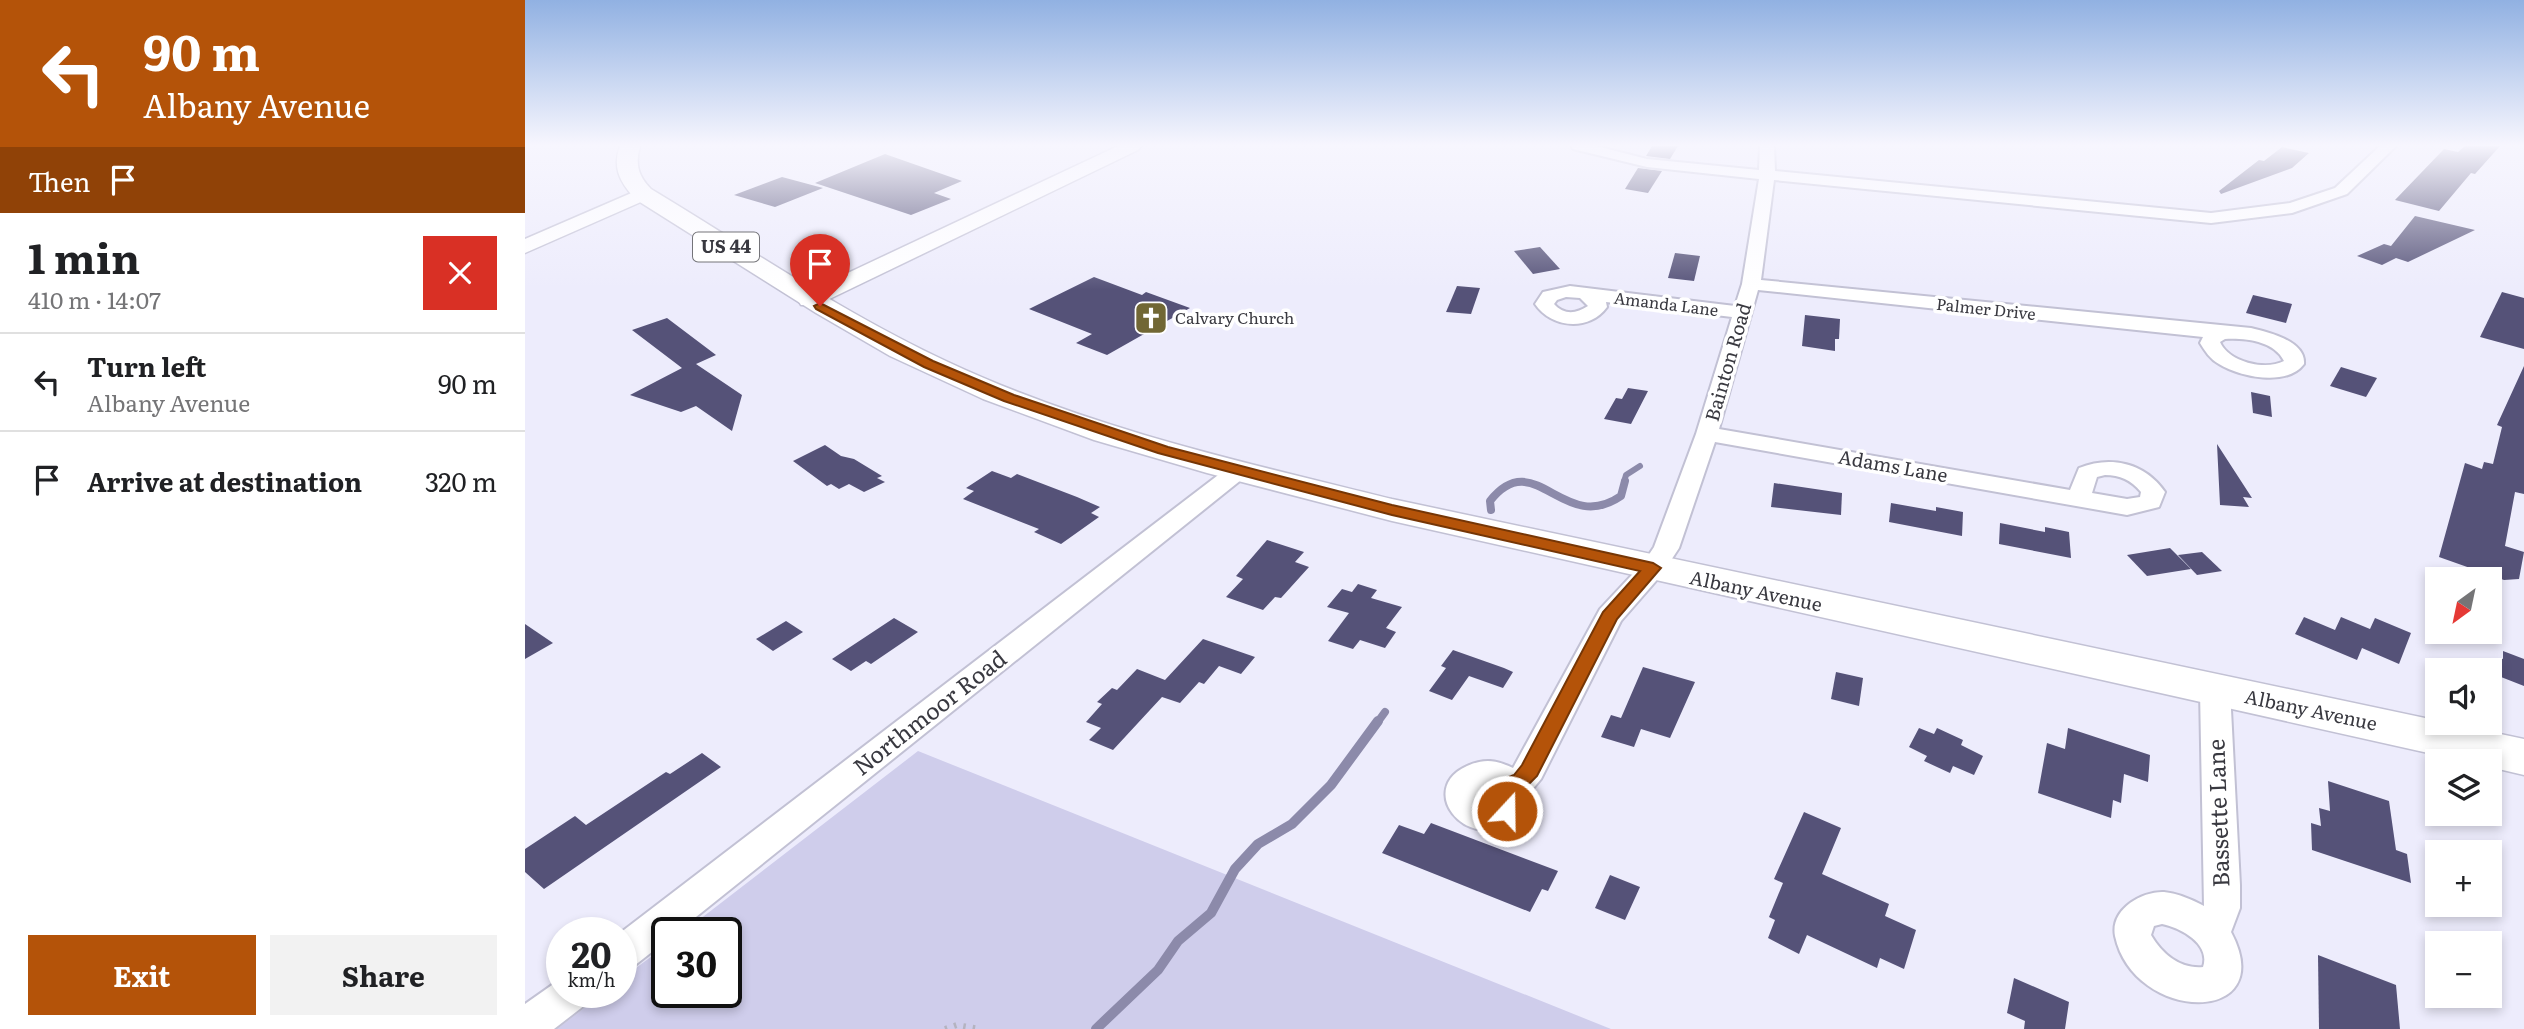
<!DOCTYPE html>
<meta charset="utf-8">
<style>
:root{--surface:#fff;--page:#f2f2f2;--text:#202124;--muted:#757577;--line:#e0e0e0;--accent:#b45309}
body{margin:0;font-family:Literata,serif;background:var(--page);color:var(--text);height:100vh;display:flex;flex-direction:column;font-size:26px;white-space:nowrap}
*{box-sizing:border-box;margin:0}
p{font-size:23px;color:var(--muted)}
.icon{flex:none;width:38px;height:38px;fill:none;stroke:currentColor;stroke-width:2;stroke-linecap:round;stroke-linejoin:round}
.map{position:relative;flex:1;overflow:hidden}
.panel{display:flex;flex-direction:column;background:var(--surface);width:525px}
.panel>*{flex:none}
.banner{background:#b45309;color:#fff;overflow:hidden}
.needle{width:46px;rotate:213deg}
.buttons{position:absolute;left:1900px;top:567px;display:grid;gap:14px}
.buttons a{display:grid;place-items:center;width:77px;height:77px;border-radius:0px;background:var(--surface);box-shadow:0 4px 10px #0003;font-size:35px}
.speed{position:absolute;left:21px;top:917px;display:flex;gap:14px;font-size:35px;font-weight:700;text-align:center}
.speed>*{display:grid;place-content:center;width:91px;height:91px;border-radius:50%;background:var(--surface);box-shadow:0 4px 10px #0003;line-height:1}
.speed small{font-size:18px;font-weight:400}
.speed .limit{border:4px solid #111;border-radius:10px;background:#fff;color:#111}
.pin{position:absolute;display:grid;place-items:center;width:60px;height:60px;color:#fff;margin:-72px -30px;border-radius:50% 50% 50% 0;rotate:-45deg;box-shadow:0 0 7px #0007}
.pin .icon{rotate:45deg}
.me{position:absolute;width:77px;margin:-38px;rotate:21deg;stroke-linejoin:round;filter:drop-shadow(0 0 5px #0008)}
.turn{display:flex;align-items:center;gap:24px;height:147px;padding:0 28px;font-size:32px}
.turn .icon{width:91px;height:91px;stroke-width:2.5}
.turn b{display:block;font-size:49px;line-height:60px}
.then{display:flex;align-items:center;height:66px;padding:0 28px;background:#0003;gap:14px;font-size:26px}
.round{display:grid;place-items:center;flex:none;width:74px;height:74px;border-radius:0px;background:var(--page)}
.headline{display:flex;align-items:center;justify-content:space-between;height:119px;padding:0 28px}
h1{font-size:42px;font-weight:700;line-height:52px}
.action{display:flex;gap:14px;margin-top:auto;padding:14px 28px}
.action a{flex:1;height:80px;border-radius:0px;background:var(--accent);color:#fff;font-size:28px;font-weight:700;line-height:80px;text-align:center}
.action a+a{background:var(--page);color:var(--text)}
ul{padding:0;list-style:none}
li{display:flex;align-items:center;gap:21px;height:98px;padding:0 28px;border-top:2px solid var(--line)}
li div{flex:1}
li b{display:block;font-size:26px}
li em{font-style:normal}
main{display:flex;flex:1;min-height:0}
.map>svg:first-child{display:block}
.green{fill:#cfcdeb}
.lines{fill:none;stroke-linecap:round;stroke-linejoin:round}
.stream-far2{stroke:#8c8aaa;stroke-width:6}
.stream-far1{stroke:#8c8aaa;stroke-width:8}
.stream{stroke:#8c8aaa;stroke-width:10}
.building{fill:#555278}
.minor-casing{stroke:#c2c1d4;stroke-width:4}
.major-casing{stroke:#c2c1d4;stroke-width:3}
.highway-casing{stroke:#c2c1d4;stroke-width:3}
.path{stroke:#b4b3c0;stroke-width:6;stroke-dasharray:2.5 7;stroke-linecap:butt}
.minor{fill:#fff;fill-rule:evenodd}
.major{fill:#fff;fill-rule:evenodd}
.highway{fill:#fff;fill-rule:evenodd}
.route{fill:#b45309;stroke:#753606;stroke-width:2}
.labels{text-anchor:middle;stroke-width:7;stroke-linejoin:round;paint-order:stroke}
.far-street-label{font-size:16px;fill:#393940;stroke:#fff}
.far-poi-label{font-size:16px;fill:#393940;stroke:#fff;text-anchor:start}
.shield{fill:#fff;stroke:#747479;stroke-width:2}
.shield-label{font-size:18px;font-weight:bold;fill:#393940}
.street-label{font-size:19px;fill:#393940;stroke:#fff}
.near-street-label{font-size:23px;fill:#393940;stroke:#fff}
</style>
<main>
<section class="panel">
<div class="banner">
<div class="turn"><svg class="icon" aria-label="left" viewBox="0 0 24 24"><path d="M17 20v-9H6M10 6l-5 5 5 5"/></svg><div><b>90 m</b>Albany Avenue</div></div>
<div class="then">Then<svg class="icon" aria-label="arrive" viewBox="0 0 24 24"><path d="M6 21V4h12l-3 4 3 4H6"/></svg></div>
</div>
<div class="headline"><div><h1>1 min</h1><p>410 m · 14:07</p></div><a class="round" style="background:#d93025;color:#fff"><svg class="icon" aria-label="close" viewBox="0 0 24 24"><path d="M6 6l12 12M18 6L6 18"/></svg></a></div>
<ul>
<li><svg class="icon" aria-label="left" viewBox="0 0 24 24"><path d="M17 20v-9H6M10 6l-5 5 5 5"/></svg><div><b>Turn left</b><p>Albany Avenue</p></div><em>90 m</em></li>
<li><svg class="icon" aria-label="arrive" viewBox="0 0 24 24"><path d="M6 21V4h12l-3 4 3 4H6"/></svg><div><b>Arrive at destination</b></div><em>320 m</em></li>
</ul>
<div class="action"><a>Exit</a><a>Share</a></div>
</section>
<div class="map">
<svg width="1999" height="1029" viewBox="0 0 1999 1029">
<rect width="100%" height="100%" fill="#edecfc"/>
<polygon class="green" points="393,751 1086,1029 32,1029 80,992 96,992 96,979 142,945 142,992 201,992 201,933 157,933"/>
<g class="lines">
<g class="stream-far2">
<polyline points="989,482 1000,482"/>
<polyline points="1099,482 1101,475 1115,466"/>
</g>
<g class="stream-far1">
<path d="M966,510L965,501C1010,444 1038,536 1096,496L1100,481"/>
<polyline points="852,723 860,712"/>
</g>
<polyline class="stream" points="571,1029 633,970 653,941 686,913 710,869 733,844 767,824 806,785 853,721"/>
</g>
<g class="building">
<polygon points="1127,146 1153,146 1145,159 1121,156"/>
<polygon points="1940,146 1975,146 1950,174 1946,173 1914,211 1870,200 1919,149 1933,152"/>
<polygon points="1757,147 1784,153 1767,168 1696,194 1694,191 1734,160 1739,161"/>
<polygon points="360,154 437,181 409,193 426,199 386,215 290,183"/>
<polygon points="1113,168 1137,171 1123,193 1100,189"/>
<polygon points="257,177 298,188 250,207 209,195"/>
<polygon points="1890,216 1950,230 1883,262 1871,258 1857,265 1832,256 1859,244 1866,246"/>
<polygon points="1015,247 1035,269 1008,274 989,251"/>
<polygon points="1150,253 1175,256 1169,281 1143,278"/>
<polygon points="569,277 617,295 621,292 665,308 582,355 551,343 567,334 504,309"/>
<polygon points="932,286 955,288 946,314 921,312"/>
<polygon points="1977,292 1999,298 1999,349 1955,337"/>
<polygon points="1728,295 1767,304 1761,323 1721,313"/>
<polygon points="1280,315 1315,319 1314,339 1310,339 1310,351 1277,346"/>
<polygon points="142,318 191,355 171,364 217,395 207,431 171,406 156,412 105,395 157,368 107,330"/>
<polygon points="1999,366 1999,494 1990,492 1980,546 1999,552 1994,579 1979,580 1914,557 1940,463 1957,469 1959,462 1968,464 1977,427 1972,425"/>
<polygon points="1816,367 1852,378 1841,397 1805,386"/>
<polygon points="1103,388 1123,391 1106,424 1079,419 1091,398 1097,399"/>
<polygon points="1726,392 1745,396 1747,417 1728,413"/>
<polygon points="1692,444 1727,498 1718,497 1724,507 1695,505"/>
<polygon points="300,445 316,456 329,459 357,476 352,478 360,482 339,492 324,484 314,489 306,484 302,486 268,461"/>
<polygon points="467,471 486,478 492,474 552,497 575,507 566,513 574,517 536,544 509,532 514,529 438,499 449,491 441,488"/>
<polygon points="1249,483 1317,493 1316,515 1246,507"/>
<polygon points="1366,503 1411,511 1411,507 1438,512 1437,536 1364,522"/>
<polygon points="1475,523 1520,532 1520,527 1544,532 1546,558 1474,544"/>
<polygon points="742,540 779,552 770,562 784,567 756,598 750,597 738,610 701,597 718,579 711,576"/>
<polygon points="1645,548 1666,569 1622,576 1602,555"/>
<polygon points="1677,552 1697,571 1672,575 1653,555"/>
<polygon points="833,584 852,590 846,598 877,607 861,628 871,632 860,648 835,640 828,649 803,641 824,613 802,607 817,589 827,592"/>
<polygon points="1779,617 1810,630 1816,617 1845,629 1850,618 1886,633 1874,664 1837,648 1832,660 1770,634"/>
<polygon points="369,618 393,632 346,664 341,661 326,671 307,659"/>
<polygon points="261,621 278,632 248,651 231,639"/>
<polygon points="0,624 28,643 0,659"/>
<polygon points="678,639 730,657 716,674 694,666 679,684 674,682 655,703 637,697 588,750 564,740 576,728 561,722 577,704 572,702 587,688 592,690 612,669 640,680"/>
<polygon points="928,650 979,668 988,672 978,688 944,676 927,700 904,691 921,668 916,666"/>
<polygon points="1978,651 1999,659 1999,686 1976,677 1975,658 1978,659"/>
<polygon points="1118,667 1170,682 1145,738 1116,729 1109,747 1076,737 1086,715 1096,718"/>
<polygon points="1311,672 1338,678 1334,706 1306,699"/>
<polygon points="1394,728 1409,734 1412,728 1438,740 1436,745 1458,756 1449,775 1428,766 1425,773 1399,761 1402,756 1384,747"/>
<polygon points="1543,728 1625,755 1623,782 1599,774 1596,803 1588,800 1586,818 1513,793 1522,743 1540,749"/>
<polygon points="177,753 196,767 19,889 0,872 0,849 50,816 61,825 141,772 145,774"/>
<polygon points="1803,781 1864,801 1871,850 1882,854 1886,883 1787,850 1786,823 1796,826 1794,808 1805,811"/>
<polygon points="1279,812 1316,828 1297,874 1364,904 1360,916 1391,930 1379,969 1355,958 1352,968 1282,935 1274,954 1243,938 1250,920 1244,917 1258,883 1249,879"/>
<polygon points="906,823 1033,871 1023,891 1017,889 1005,912 857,853 874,825 899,834"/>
<polygon points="1085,875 1115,887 1100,920 1070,908"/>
<polygon points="1793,955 1871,985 1875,1029 1794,1029"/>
<polygon points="1489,978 1544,1002 1540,1029 1499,1029 1500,1021 1482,1013"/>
</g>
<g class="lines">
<defs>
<g id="minor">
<path d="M1046,146H1071L1122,159L1234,170L1235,146H1249L1250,171L1686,213L1765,203L1810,188L1855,146H1871L1822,194L1767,213L1686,223L1249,180L1236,280L1726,328C1743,332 1781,341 1779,364C1762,387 1715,377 1694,364C1685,359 1680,351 1675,343L1678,337L1233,290L1194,429L1545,490L1554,468C1586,455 1620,463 1640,492L1634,507L1602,515L1190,442L1154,548L1137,574L1096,621L1016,779L1006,791C1008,802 1000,816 990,822C938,853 892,788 942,766C960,758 971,760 988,768L1075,609L1119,562L1129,547L1171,434L1207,317L1081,302L1082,307C1064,332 1026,328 1010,304L1018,292L1045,286L1210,306L1217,284L1234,179L1122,167L1048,149ZM1041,297L1055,298L1063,306C1051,314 1039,315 1029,304L1032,300ZM1700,339C1721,338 1749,341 1759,361C1740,371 1704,362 1695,342ZM1580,475C1595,475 1606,480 1616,492L1615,497L1602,499L1567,493L1572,477ZM962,785L970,788L975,796L966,804H959L952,798L953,792Z"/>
<polygon points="713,464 721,466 725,471 721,476 151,933 142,933 142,940 109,966 96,971 95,933 705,466"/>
<path d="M1690,679L1700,682L1705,690L1715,885V908L1706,932C1756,1026 1609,1024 1590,936C1585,910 1616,891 1639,892C1652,893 1668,900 1679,906L1675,690L1680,682ZM1637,924C1656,928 1686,944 1678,967C1655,969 1637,954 1626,935L1629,926Z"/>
<polygon points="37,978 37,992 66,992 60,1005 29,1029 0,1029 0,1004"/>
</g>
<g id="major">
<polygon points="593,146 616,146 613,150 292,305 276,305 273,300 276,295"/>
<polygon points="118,188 125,190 128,194 125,198 0,253 0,239"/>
</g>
<path id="highway" d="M95,146H115C110,164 113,176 126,189C224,248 319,314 423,362C564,428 717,462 867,499L1999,739V775L1965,767V761H1939L867,521L682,473L569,440L458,399L365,356L291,313L110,199C95,182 87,168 95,146Z"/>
</defs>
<use href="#minor" class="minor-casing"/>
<use href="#major" class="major-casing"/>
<use href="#highway" class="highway-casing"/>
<polyline class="path" points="420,1029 432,1025 455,1029"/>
<use href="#minor" class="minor"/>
<use href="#major" class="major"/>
<use href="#highway" class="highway"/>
</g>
<linearGradient id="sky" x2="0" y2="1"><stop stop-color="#91b1e2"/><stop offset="0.5" stop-color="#f7f6fe"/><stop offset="1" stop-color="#f7f6fe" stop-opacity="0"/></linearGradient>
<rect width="1999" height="290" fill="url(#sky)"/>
<path class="route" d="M295,303L408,361L489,395L643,447L867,505L1128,563L1136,568L1092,619L1012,776L999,789C1002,804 992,823 974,817L971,811L980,797L978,784L981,778L989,775L997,765L1078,612L1115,571L867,515L633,453L479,401L399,367L291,309L289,306Z"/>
<defs>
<symbol id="church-square" viewBox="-11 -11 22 22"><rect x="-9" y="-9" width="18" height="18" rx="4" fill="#716734" stroke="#fff"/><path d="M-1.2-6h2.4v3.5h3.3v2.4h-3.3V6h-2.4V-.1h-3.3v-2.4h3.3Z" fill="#fff"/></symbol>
</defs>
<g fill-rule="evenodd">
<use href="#church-square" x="607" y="299" width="38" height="38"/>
</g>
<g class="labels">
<g class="far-street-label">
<text transform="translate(1141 304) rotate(7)" y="6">Amanda Lane</text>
<text transform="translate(1461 309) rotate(6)" y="6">Palmer Drive</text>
</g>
<g class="far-poi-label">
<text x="650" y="324">Calvary Church</text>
</g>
<rect class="shield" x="168" y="232.5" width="66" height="29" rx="5"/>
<g class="shield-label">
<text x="201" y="253">US 44</text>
</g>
<g class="street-label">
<text transform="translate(1203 362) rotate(-74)" y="7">Bainton Road</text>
<text transform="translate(1368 466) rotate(10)" y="7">Adams Lane</text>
<text transform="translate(1231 591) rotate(12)" y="7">Albany Avenue</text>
<text transform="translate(1786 710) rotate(12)" y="7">Albany Avenue</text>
</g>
<g class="near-street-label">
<text transform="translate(405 713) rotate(-38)" y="8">Northmoor Road</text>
<text transform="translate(1694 813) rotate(-92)" y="8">Bassette Lane</text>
</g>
</g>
</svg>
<div class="buttons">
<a><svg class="needle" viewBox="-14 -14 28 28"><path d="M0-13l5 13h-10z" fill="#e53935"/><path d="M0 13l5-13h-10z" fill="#757577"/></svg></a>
<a><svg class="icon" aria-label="sound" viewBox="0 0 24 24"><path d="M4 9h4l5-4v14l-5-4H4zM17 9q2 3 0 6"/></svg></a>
<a><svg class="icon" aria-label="layers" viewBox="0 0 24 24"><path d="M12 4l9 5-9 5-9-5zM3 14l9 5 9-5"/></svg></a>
<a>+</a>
<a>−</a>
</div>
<div class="speed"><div>20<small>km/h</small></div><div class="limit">30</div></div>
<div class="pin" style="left:295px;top:306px;background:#d93025"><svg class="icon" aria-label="arrive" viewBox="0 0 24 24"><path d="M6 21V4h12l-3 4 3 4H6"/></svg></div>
<svg class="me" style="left:982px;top:811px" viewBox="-20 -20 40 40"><circle r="17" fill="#b45309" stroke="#fff" stroke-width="3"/><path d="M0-11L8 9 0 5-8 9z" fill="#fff"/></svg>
</div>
</main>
